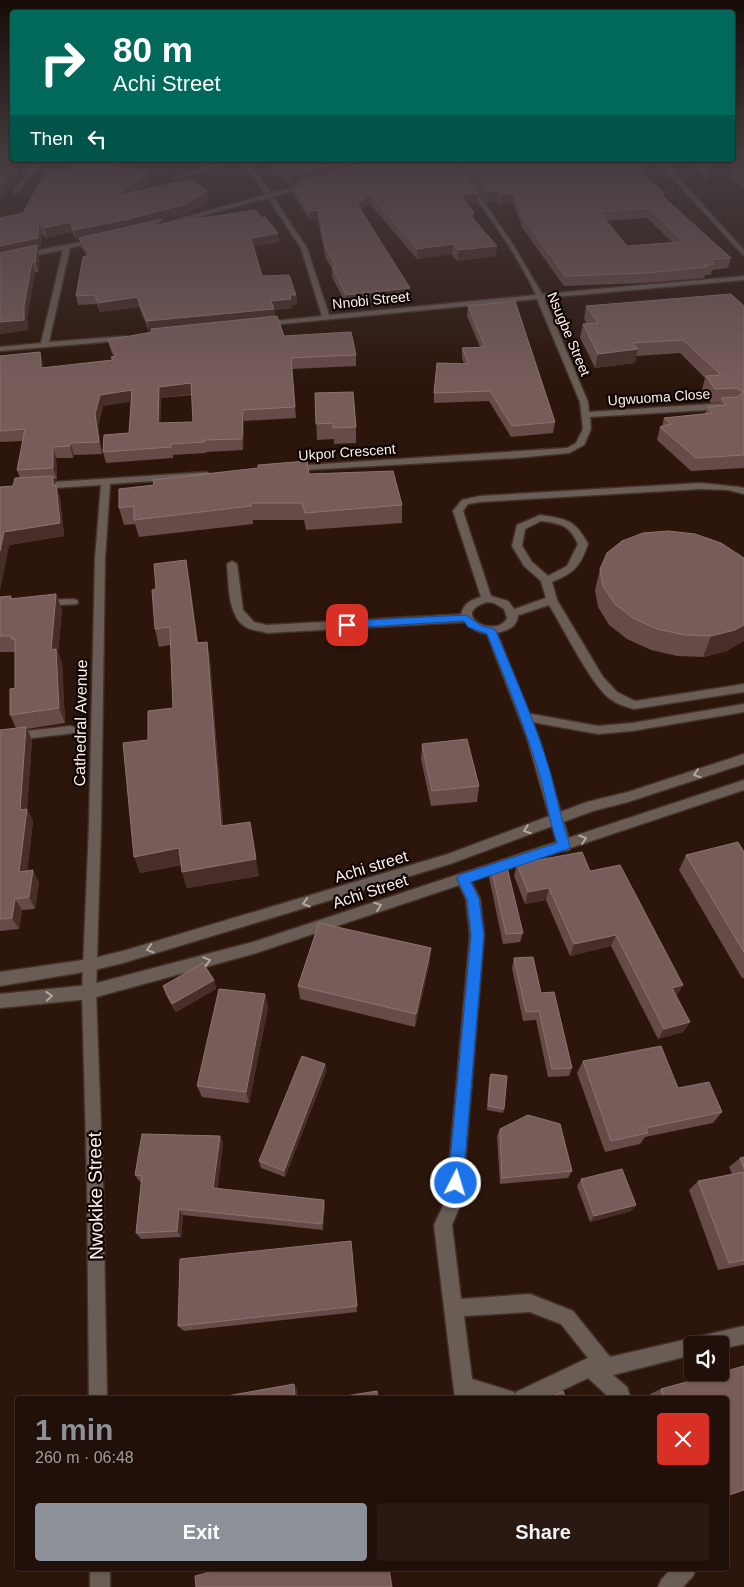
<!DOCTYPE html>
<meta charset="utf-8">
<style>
:root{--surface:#211009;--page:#291912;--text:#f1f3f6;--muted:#a29d9c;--line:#3e302a;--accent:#8c9099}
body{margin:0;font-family:Arial,sans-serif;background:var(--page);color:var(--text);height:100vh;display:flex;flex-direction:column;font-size:19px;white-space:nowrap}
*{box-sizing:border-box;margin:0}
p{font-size:16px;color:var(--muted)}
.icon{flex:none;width:28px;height:28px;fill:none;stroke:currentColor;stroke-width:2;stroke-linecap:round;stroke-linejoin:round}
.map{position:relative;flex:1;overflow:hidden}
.details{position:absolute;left:15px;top:1396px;width:714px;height:175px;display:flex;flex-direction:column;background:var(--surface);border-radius:5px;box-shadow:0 1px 4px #0004,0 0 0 1px var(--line)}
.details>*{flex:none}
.top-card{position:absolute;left:10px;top:10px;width:725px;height:152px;border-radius:5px;box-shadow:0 1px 4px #0004,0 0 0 1px var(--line);background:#00695c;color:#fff;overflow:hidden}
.buttons{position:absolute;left:684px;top:1336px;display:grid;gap:10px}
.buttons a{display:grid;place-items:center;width:45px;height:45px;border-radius:5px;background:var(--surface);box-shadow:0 1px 4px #0004,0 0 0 1px var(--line);font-size:25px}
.pin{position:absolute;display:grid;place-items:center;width:42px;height:42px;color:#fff;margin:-21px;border-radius:10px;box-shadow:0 2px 8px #0006}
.me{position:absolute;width:55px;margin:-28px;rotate:5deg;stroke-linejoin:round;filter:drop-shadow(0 0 4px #0008)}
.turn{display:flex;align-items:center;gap:18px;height:105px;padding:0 20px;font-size:22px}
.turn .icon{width:65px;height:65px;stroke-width:2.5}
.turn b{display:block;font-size:35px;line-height:42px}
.then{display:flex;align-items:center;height:48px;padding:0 20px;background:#0003;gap:10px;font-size:19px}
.round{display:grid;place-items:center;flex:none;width:52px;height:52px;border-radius:5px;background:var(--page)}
.summary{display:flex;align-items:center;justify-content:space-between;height:85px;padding:0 20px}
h1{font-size:30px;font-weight:600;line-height:38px;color:var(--accent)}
.action{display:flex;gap:10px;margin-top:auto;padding:10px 20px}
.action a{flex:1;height:58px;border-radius:5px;background:var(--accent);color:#fff;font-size:20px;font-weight:600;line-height:58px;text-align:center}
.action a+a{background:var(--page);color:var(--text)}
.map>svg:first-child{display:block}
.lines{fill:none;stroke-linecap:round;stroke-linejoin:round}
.service-casing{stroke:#453027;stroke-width:3}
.minor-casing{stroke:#453027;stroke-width:3}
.tertiary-casing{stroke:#453027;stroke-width:3}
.service{fill:#695d56;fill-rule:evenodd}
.minor{fill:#695d56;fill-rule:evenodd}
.tertiary{fill:#695d56;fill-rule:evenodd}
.wall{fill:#664b48;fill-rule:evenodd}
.shaded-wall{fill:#482e29}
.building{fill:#775c5a;stroke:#8c7470;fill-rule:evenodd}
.oneway{stroke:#b4a7a0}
.route{fill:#1a73e8;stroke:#114b97}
.labels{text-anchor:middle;stroke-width:4.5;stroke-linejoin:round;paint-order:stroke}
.far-street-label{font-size:14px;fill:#fef1eb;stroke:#0e0503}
.street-label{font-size:16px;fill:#fef1eb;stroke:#0e0503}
.near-street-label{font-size:19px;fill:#fef1eb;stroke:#0e0503}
</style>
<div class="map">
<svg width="744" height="1587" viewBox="0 0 744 1587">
<rect width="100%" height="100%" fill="#2c160c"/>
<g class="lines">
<defs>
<g id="service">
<path d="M540,515C566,519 575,519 588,544C580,567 574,573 552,582L557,600L603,677L617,692L635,701L744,684V692L634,709C626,707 615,703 609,698C590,683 563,627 549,605L513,617L509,615L508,613L509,611L546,598L541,581L524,566L512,546L517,525ZM541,521C562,524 569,525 578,544L567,566L548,576L532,562L522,546L525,529Z"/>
<path d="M232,561L237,564L243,610L254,622L267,625L466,614L471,618L466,622L267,633C261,631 254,631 248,628C227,619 229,583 227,564Z"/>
<polygon points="744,704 744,712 632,731 598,734 526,721 520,717 526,713 598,726 632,723"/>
</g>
<g id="minor">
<polygon points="37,160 43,160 17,193 13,193 13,191"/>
<polygon points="225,160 235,160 179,178 174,177"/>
<path d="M239,160H245L256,172L271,193L309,183L312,185L273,197L307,248L329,315L536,295C514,247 479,204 449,160H455L514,246L542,294L744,276V280L544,298L588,402L589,412L724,403L728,406L724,409L590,417L591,429L584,445L569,453L516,458L288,471V467L291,466L567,448L576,443L583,429L580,402L537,299L261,326V322H264L322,316L301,248L268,198L149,230L146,228L265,195L252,174Z"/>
<polygon points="656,160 662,160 744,250 744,256"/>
<polygon points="96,239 98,240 98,242 70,248 49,342 125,336 129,338 128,340 0,351 0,347 41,343 63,250 0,262 0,258"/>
<polygon points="207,472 212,475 210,477 110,484 105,559 101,825 96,992 103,1183 107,1399 89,1399 87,1183 82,992 89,825 95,559 101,485 39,489 34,486 39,483"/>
<path d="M701,483L739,487L744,488V494L728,490L701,489L480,502L468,504L463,511L491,596L508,601L518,614C518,627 508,630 497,633L539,738L571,846L569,850L564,851L559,850L527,738L487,634C474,632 466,626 461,614C464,603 471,600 481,597L453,511L462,500L480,496ZM487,602L494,603L504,609L507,618C496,640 448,614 487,602Z"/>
<polygon points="73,599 77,600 78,602 77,604 44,606 39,603 44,600"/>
<polygon points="70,726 74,727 76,730 74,733 0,742 0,734"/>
<path d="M463,873L468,875L480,899L484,935L462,1201L452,1225L461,1299L530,1294L573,1311L610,1357L744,1326V1344L720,1349V1345H692V1355L613,1375L627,1387L631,1399H611L588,1378L544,1399H455L434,1225L446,1200L470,935L466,899L456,879L458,875ZM530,1312L561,1324L588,1358L516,1392L515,1395L514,1392L472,1379L464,1316Z"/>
<rect x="90" y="1569" width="20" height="18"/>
<polygon points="671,1569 696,1569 693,1576 683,1587 658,1587 661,1580"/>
</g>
<g id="tertiary">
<polygon points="744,754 744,764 628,802 593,811 450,864 123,963 90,971 0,986 0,972 90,959 123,951 448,854 587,802 628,792"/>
<polygon points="744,780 744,790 253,954 89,999 0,1008 0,994 89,985 253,942"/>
</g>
</defs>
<use href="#service" class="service-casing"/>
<use href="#minor" class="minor-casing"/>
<use href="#tertiary" class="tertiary-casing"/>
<use href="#service" class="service"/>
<use href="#minor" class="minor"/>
<use href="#tertiary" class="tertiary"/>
</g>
<g class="wall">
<polygon points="261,160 454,160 477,203 467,203 474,213 473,219 496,256 457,261 452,254 417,259 370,204 361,211 410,299 347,306 332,277 332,268 326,259 318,220 310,221 294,195 294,186 299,187 299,184 291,186 272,173 271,167 261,162"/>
<path d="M457,160H646L647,161L645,170L643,173L664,193L663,197L731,258L728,268L712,270L711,275H705L704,278L645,283L564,286L523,229L513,203L500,204L497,201L486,202ZM647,218L672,242L627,246L606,221Z"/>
<polygon points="687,160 709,160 709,172 707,181"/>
<polygon points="732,167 744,167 744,189 729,177"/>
<path d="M130,170L149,182L137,191L209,201L187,214L163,220L164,224L279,242L253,247L262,276L296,295L297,304L292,305V308L274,310L275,317L284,336L356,355V366L292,369L296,418L244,421L243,450L206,452V453L173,455V458L106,463L103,452L129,433L131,401L103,406L98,426L102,454L74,455L73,458H56L57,479H54L60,498L64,536L9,545L0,590V487L13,486L20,478L17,470L23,441L0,442V356L40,352L43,363V368L112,360L111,357H114L111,351L108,340L151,332V331H149L139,307L100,312L97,304L78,305L76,296L87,256L81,247L80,240H77L72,232L47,238L42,234L40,248H38L39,256L38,272H35L27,317L28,330L0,334L23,213L66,171ZM192,395L193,422L160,423L161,398Z"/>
<polygon points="468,306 555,422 553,433 511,437 489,401 434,403 434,393 464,364 462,358 462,348 480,347 467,316"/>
<polygon points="586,306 744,306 744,468 691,471 657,440 660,427 662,426 664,418 705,414 707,407 719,406 720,402 711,403 702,390 705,378 680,353 636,356 635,363 595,368 580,337 583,324 587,324 584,319"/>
<polygon points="315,393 356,427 356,443 334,444 334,439 317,440"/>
<polygon points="309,474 402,505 402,523 306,530 304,520 253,520 253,524 139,537 135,524 124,525 119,508"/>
<polygon points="622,541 727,651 703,657 677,656 651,650 627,639 609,625 598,607 595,590 600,569"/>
<polygon points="189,578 198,642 207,642 210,659 223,826 259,876 187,888 182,872 181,865 140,873 148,740 173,708 170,645 159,647 155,629 156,589"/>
<polygon points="56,594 62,610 58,652 62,664 65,723 27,729 32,740 27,809 33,821 27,871 39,882 35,909 22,910 19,929 0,931 0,730 16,728 10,715 15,688 15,652 0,652 0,597 11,596 12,599"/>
<polygon points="422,744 479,786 477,802 431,806 421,759"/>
<polygon points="744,852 744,978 742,978 679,870 686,855"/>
<polygon points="517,864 590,871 683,985 676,996 690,1022 683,1032 658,1039 611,946 570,956 546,900 525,904 514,876"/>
<polygon points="491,867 523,933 520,942 503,944 489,877"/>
<polygon points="514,958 541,993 572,1068 569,1076 548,1077 536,1020 523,1021 512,968"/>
<polygon points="430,961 415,1027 300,999 298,986"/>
<polygon points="214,980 216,989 176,1012 166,995 163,986"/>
<polygon points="265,994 268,1007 249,1103 202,1097 197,1086"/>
<polygon points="583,1061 678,1088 722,1112 713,1123 645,1137 640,1144 605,1152 577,1073"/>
<polygon points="325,1064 326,1072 285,1177 261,1168 259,1161"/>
<polygon points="491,1074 504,1109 503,1113 487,1110 489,1078"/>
<polygon points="500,1129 572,1171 568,1178 500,1184 497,1136"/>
<polygon points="220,1136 223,1143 217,1189 324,1200 325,1206 323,1230 183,1215 181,1237 141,1239 136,1233 141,1182 140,1182 135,1175"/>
<polygon points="744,1157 744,1265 718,1270 689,1190 698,1181 732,1174 729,1167 740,1158"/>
<polygon points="581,1179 636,1205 631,1211 590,1222 577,1186"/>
<polygon points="351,1241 357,1312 184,1331 178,1326"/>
<polygon points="661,1389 726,1399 652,1399 650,1394"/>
</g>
<g class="shaded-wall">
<polygon points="7,160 25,160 0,176 0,164"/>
<polygon points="129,160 156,160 111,177 109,167"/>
<polygon points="349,160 384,160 298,182 299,184 291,186 290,176"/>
<polygon points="647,161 645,170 638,180 640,171"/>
<polygon points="17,169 20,178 0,200 0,187"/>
<polygon points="148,172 149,182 119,206 117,196"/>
<polygon points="207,191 209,201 187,214 163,220 164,228 131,229 77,240 74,230"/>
<polygon points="498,191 497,201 486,202 487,192"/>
<polygon points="478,193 477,203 460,204 460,194"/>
<polygon points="514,193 513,203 500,204 501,194"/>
<polygon points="370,194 370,204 357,214 357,204"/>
<polygon points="318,210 318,220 310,221 309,211"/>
<polygon points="70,222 72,232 47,238 44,228"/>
<polygon points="39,223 42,234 40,248 38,248 39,256 38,272 35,262 0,256 0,246"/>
<polygon points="278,233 279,242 251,247 251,238"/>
<polygon points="453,244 452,254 417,259 417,249"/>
<polygon points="497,246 496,256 457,261 458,250"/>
<polygon points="32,262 35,272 27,317 28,330 0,334 0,322 24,306"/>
<polygon points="410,288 410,299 347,306 346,295"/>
<polygon points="290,295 296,295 297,304 292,305 292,308 274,310 275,319 149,331 147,321 271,301"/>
<polygon points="137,297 139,307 100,312 98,303"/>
<polygon points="638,349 635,363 595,368 598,354"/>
<polygon points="40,352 43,363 44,379 41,368"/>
<polygon points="191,383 193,394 161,398 160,435 158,423 159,387"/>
<polygon points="132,390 135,401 103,406 98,426 102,454 99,442 95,414 100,395"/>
<polygon points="243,410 244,421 243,450 242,439"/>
<polygon points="71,443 74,455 73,458 70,446"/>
<polygon points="53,447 56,458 57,479 53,468"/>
<polygon points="53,476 60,498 64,536 9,545 0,590 0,551 4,532 53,485"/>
<polygon points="186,560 189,578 200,660 197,643"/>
<polygon points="56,594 62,610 58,652 62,664 65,723 59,708 51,650"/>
<polygon points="744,625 744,641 727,651 703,657 711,636"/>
<polygon points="207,642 210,659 224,843 221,826"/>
<polygon points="26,727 32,740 27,809 33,821 26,883 19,872 20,810"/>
<polygon points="250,822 259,876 187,888 182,872"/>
<polygon points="179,848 184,864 140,873 134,857"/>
<polygon points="33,870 39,882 35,909 29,897"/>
<polygon points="549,888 546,900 525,904 528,892"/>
<polygon points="15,899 22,910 19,929 12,918"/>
<polygon points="616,935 611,946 570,956 574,944"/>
<polygon points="431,948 430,961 415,1027 416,1014"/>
<polygon points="214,980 216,989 176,1012 172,1004"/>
<polygon points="683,985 676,996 665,999 672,988"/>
<polygon points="265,994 268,1007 249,1103 246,1092"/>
<polygon points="690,1022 683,1032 658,1039 664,1029"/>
<polygon points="325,1064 326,1072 285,1177 284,1171"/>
<polygon points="220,1136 223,1143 217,1194 213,1188"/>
<polygon points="324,1200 325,1206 323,1230 322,1224"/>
<polygon points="636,1205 631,1211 590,1222 594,1216"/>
<polygon points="179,1209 183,1215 181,1237 177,1231"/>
<polygon points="294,1384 297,1389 298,1399 295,1399"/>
</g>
<g class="building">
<polygon points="0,160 7,160 0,164"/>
<polygon points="78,160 129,160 109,167 148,172 117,196 191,179 207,191 186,204 129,219 74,230 70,222 44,228 39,223 38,238 0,246 0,218 23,213 47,170 66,171"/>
<polygon points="275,160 349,160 290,176 271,163 278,162"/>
<polygon points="376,160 454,160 478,193 460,194 474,213 468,213 497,246 458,250 453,244 417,249 370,194 357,204 410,288 346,295 332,266 336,266 326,249 318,210 309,211 294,186 309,189 298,182"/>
<path d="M465,160H646L647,161L640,171L664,193H659L731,258L710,260L714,264L704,265L707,267L647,273L565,276L524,219L514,193L501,194L498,191L487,192ZM649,208L683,242L627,246L599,212Z"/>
<polygon points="698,160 709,160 709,172"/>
<polygon points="732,167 744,167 744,177"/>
<polygon points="0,168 17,169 0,187"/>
<polygon points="255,210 262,218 265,217 278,233 251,238 262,276 289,275 296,295 290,295 291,299 271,301 274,309 147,321 137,297 98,303 95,295 76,296 83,257 90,255 79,238 163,219 150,226"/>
<polygon points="37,245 35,262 32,262 24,306 24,320 0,322 0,253"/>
<polygon points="731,294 744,306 744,455 696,458 660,427 671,424 664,418 712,413 707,407 726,405 721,398 738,397 743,392 737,388 715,389 706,376 721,375 683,340 632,343 638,349 598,354 583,324 598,323 586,306"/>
<polygon points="515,301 555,422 512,426 490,391 434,393 437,363 469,364 462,348 485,347 468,306"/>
<path d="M277,316L284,336L351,332L356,355L291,358L295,407L243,410L242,439L204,440V442L171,444V447L103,452L104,435L129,433L132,390L100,395L95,414L99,442L71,443L70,446L53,447V468L17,470L25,429L0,431V356L40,352L41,368L113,360L111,357L116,356L108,340L152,332L151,329ZM191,383L193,422L158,423L159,387Z"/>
<polygon points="353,392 356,427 333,428 333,423 316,424 315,393"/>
<polygon points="307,461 309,474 393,471 402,505 305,513 302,503 251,503 251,506 134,520 134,506 119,508 119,489 154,485 153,480 258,468 258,465"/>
<polygon points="53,476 53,485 56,485 60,523 4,532 0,551 0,487 13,486 15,478"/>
<polygon points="668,531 695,534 721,543 744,558 744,625 735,630 711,636 685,635 657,629 633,618 615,604 603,586 600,569 607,553 622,541 643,533"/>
<polygon points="186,560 197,643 207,642 221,826 250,822 256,859 182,872 179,848 134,857 123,743 148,740 148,711 173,708 170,627 155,629 152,590 156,589 154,564"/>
<polygon points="56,594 51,650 56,649 59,708 10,715 10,689 15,688 15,639 11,639 12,636 0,636 0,597 11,596 10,599"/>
<polygon points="26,727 20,810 27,809 19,872 33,870 29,897 15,899 12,918 0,919 0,730"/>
<polygon points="467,739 479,786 432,791 422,744"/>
<polygon points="738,842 744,852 744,952 686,855"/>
<polygon points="582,852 590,871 620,865 683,985 672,988 690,1022 664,1029 616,935 574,944 549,888 528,892 517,864"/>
<polygon points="506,863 523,933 506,934 491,867"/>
<polygon points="319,923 431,948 416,1014 298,986"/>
<polygon points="533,957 541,993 554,992 572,1068 552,1069 539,1011 526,1012 514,958"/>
<polygon points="203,963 214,980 172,1004 163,986"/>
<polygon points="219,989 265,994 246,1092 197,1086"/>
<polygon points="661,1046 678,1088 709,1082 722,1112 646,1128 648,1133 611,1141 583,1061"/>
<polygon points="302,1056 325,1064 284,1171 259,1161"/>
<polygon points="491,1074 507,1076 504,1109 488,1106"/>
<polygon points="528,1115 560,1124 572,1171 502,1178 500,1129"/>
<polygon points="142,1134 220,1136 213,1188 324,1200 322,1224 179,1209 177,1231 136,1233 142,1176 135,1175"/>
<polygon points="744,1157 744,1169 740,1158"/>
<polygon points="622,1169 636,1205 594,1216 581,1179"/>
<polygon points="744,1172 744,1260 729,1263 698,1181"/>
<polygon points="351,1241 357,1306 178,1326 180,1259"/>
<polygon points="744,1366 744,1490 726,1496 726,1399 664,1399 661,1389"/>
<polygon points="294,1384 295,1399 221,1399 221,1397"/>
<polygon points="377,1391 378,1399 333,1399 333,1398"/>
<polygon points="563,1391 566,1399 536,1399 541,1396 552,1396"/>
<polygon points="221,1569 389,1569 392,1587 196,1587 195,1576"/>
</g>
<defs><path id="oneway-chevron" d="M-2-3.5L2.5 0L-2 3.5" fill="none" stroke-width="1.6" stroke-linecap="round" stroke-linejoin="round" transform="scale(1.25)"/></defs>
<g class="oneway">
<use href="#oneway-chevron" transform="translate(697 774) rotate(162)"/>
<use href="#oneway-chevron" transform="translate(527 830) rotate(160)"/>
<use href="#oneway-chevron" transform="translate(583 839) rotate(-19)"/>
<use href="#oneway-chevron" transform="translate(306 903) rotate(164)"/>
<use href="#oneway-chevron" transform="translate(378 906) rotate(-19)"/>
<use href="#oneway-chevron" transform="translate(150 949) rotate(164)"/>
<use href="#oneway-chevron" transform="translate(207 961) rotate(-15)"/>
<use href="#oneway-chevron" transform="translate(49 996) rotate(-5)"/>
</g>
<linearGradient id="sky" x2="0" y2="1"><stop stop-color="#180c07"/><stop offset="0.42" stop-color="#453c40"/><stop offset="1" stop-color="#453c40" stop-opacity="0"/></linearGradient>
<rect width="744" height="382" fill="url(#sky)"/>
<path class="route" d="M466,615L482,626L494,629L496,631C515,678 537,726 551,775C557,799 562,822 570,846L568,849L471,882L479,899L484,935L463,1183L461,1188L456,1190L450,1188L448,1183L471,935L467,899L457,879L459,875L557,843C549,820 546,796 539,773C524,725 506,680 487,634L468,627L464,621L347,628L342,625L347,621Z"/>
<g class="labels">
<g class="far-street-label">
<text transform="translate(371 300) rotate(-6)" y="5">Nnobi Street</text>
<text transform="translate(569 334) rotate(67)" y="5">Nsugbe Street</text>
<text transform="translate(659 397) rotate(-4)" y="5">Ugwuoma Close</text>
<text transform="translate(347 452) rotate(-4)" y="5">Ukpor Crescent</text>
</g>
<g class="street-label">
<text transform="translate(80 723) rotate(-89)" y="6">Cathedral Avenue</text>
<text transform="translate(371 866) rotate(-17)" y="6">Achi street</text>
<text transform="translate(370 891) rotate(-18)" y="6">Achi Street</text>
</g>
<g class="near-street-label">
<text transform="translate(95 1196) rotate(-91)" y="7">Nwokike Street</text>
</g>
</g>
</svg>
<div class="buttons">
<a><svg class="icon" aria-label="sound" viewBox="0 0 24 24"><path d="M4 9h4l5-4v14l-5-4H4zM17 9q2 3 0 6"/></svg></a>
</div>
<div class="pin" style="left:347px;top:625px;background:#d93025"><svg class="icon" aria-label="arrive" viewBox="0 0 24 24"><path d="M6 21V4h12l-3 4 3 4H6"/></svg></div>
<svg class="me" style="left:456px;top:1183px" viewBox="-20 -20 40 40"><circle r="17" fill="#1a73e8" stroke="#fff" stroke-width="3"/><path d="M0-11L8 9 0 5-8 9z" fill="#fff"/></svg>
<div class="top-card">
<div class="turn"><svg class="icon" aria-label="right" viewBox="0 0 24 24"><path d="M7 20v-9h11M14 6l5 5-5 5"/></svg><div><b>80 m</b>Achi Street</div></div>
<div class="then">Then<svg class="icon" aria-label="left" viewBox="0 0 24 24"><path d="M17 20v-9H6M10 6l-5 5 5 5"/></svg></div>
</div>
<section class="details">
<div class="summary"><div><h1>1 min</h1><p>260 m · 06:48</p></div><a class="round" style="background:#d93025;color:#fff"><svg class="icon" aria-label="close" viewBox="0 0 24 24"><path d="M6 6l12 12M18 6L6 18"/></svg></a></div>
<div class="action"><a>Exit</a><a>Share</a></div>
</section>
</div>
